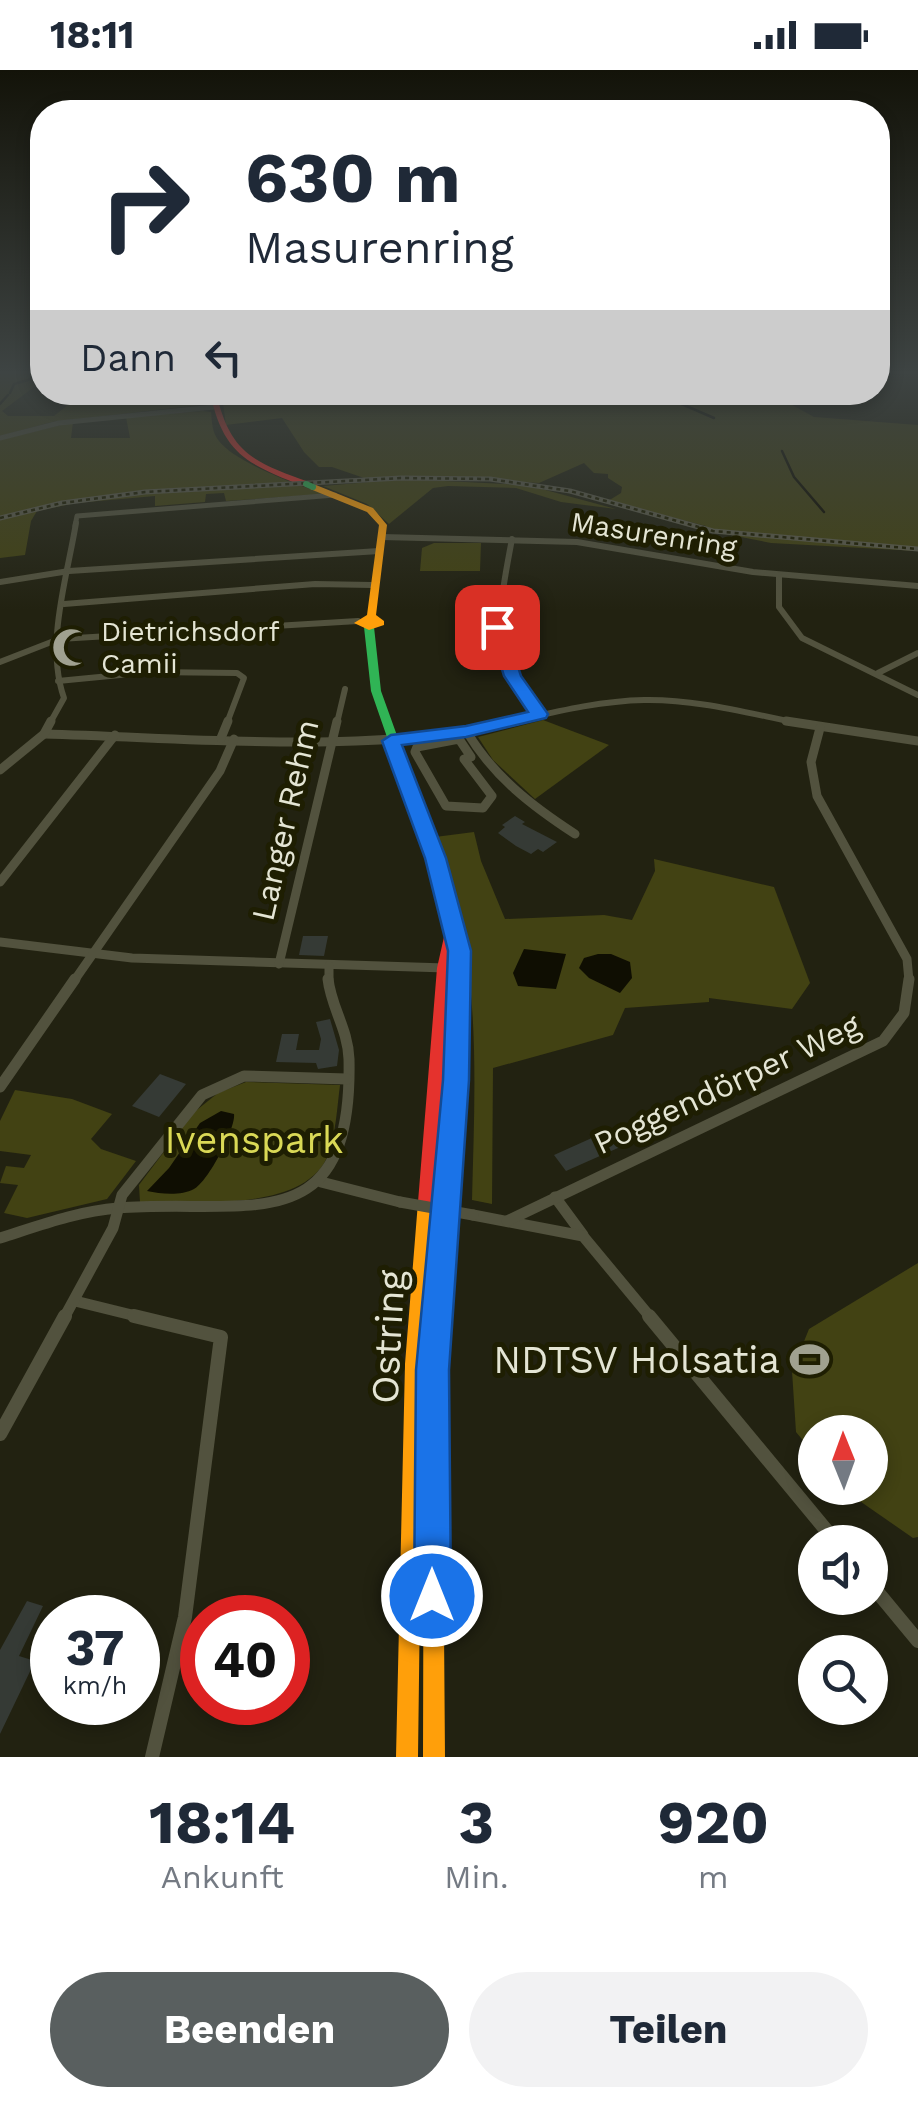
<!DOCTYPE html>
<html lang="de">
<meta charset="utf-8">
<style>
:root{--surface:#fff;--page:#f2f2f3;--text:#1f2937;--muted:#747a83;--accent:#595f5f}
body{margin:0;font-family:"Work Sans",sans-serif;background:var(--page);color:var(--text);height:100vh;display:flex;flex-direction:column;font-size:38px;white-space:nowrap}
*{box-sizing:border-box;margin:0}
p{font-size:32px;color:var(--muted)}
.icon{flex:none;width:55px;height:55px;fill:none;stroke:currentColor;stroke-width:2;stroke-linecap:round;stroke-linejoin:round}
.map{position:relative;height:1687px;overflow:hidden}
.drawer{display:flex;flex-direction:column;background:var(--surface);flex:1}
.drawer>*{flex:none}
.guide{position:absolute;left:30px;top:30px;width:860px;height:305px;border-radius:40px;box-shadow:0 5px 15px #0003;background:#fff;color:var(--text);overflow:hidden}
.needle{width:65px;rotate:359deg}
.tools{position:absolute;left:798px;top:1345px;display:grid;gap:20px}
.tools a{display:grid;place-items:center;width:90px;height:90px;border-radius:50%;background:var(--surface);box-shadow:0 5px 15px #0003;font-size:50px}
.speed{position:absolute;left:30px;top:1525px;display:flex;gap:20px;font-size:50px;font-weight:700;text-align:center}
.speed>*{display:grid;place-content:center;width:130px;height:130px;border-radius:50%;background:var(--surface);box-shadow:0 5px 15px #0003;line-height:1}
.speed small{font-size:25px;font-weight:400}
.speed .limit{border:15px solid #d22;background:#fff;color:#111}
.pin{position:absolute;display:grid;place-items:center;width:85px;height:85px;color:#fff;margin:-42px;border-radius:20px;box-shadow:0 5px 15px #0006}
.me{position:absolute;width:110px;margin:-55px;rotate:0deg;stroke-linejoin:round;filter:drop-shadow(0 0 8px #0008)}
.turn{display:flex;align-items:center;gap:35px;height:210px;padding:0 50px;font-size:45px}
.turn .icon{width:130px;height:130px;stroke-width:2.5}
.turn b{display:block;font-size:70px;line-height:85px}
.then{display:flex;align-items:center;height:95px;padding:0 50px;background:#0003;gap:20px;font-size:38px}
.eta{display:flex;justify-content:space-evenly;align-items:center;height:170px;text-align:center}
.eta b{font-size:60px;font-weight:700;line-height:70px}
.action{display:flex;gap:20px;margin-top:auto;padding:20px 50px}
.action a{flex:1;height:115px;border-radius:60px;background:var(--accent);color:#fff;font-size:40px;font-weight:700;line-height:115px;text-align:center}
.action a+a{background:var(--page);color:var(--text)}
.status{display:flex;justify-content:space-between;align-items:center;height:70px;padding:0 50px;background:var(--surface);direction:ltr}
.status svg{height:28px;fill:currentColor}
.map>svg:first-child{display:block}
.green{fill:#424213}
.water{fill:#0f0e02}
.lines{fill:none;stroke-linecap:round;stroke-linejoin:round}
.stream{stroke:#0f0e02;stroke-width:2.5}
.building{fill:#353a35}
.street-far4{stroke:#52523e;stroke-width:5}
.street-far3{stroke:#52523e;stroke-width:6}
.street-far2{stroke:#52523e;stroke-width:9}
.street-far1{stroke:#52523e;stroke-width:11}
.street{stroke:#52523e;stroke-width:14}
.fast{fill:#30b455;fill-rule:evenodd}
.slow{fill:#ff9f0a;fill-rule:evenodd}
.jam{fill:#e5322d;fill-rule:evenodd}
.rail-casing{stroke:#5a5a4a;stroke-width:5}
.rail{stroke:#1e1e02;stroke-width:2.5;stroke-dasharray:4;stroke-linecap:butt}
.street-bridge{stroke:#52523e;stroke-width:11}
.fast-bridge{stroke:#30b455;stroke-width:6}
.route{fill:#1a73e8;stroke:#114b97;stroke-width:2.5}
.labels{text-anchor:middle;stroke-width:10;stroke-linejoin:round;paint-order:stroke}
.far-street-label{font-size:28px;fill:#e4e5d4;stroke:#1e1e02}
.far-poi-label{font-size:28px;fill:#e4e5d4;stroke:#1e1e02;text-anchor:start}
.street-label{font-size:32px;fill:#e4e5d4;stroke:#1e1e02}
.near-park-label{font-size:38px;fill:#dad956;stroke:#1e1e02}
.near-street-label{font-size:38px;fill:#e4e5d4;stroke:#1e1e02}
.near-poi-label{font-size:38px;fill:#e4e5d4;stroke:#1e1e02;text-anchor:end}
</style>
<div class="status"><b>18:11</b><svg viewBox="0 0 49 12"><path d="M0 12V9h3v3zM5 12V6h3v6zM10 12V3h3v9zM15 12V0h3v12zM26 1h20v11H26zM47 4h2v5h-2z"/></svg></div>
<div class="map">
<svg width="918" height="1687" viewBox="0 0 918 1687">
<rect width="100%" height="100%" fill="#221"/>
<g class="green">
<polygon points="0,304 42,304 42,311 2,341 8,346 54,346 83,323 114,323 115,328 116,323 206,323 208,334 52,352 0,366"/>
<polygon points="273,322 800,323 774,325 814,347 918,355 918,481 771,473 705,460 706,456 608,431 621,423 622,417 608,408 608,404 594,403 584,393 539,413 416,406 367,409 332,397 319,397 304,382 282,348 226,355 223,333 275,330"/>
<path d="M203,341L211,342C212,352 212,363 219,371C236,393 298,415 325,424L226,431L224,423L206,424L205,432L155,436V426L76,433L37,441L31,451L25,485L0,488V370L73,352L71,368H130L126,347Z"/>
<polygon points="404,409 527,415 616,439 561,432 516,418 448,416 433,418 389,454 367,434 323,416"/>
<polygon points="434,473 481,473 480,501 420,501 422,478"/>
<polygon points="543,650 609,675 535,729 493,690 478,667"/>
<path d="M474,762L481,791L505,849L604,845L632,850L655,801L654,789L774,817L810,913L792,939L709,928V932L625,938L613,965L493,998L492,1134L472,1130C475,1009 483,881 435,767Z"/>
<path d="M246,1012L340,1015C337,1038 336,1063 328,1085C306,1143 189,1132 140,1132L139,1115L193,1043L218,1023Z"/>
<polygon points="15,1020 72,1029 112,1044 91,1069 101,1079 136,1091 107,1129 27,1148 4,1143 18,1115 0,1113 6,1096 24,1098 31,1085 0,1081 0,1051"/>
<polygon points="918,1193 918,1467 913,1468 841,1418 870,1418 870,1362 815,1362 815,1385 796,1362 792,1301 809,1259"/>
</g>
<g class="water">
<polygon points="524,879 566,884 556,919 518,916 513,903"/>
<polygon points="598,884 611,884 630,892 632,908 620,923 589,908 579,898 584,888"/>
<path d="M221,1041L234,1044C236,1058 208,1112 194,1119C181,1126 161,1124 147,1121L169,1098L200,1053Z"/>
</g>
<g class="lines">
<g class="stream">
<polyline points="10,323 14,314 42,306"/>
<polyline points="677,332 714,348"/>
<polyline points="0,334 8,325"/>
<polyline points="782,381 794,407 824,442"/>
</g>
</g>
<g class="building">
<polygon points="515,746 525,752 522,754 557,772 543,782 538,779 531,784 516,776 498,763 505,757 502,755"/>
<polygon points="303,866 328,866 324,886 299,885"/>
<polygon points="330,949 339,980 337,996 318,999 316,993 276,992 282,964 299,964 296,980 319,980 321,969 316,952"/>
<polygon points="160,1004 186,1014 159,1047 132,1036"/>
<polygon points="614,1058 627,1074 566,1101 554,1085"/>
<polygon points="27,1531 43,1536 19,1586 35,1591 0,1664 0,1580"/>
</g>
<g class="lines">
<g class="street-far4">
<polyline points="0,368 59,353 214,337"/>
<polyline points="75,456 77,446 335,425"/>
</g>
<g class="street-far3">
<polyline points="382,467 577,472 753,502 918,516"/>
<path d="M512,469C498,543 489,581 539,644"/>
<polyline points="779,505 779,537 802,568 918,625"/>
<polyline points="0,512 69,501 379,481"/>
<polyline points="64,534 315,514 372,515"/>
<polyline points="0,592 59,569 358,551"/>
<polyline points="878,603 918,583"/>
<polyline points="58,611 151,602 237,603 244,608 227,653"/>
<path d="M50,653L64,628C45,574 67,508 76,453"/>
<polyline points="337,653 345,619"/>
<path d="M506,653C551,643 597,631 644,630C696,629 747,643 798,653"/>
</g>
<g class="street-far2">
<polyline points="786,651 918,671"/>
<polyline points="820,658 811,692 817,726 907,889 909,911"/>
<path d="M467,662C494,707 532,736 575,764"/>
<path d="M44,664C201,668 363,686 517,651"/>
<polyline points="221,668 228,651"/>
<polygon points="459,669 471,687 464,689 492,726 483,738 446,736 415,682 417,677"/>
<polyline points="0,700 44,664 51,651"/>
<polyline points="0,812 115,665"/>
<polyline points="0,872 132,888 446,898"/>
<polyline points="279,894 337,651"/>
<polyline points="74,911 220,701 234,669"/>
<polyline points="329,911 329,896"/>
</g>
<g class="street-far1">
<polyline points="0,1017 75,909"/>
<polyline points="321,1112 400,1132"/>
<polyline points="555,1127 583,1165"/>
<polyline points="473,1145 583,1166 651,1248"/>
<polyline points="507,1151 883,971 904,943 909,909"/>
<path d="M0,1168C38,1156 78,1141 118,1138C248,1128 353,1174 349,989C348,959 331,937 328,909"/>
<polyline points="75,1231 144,1248"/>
<polyline points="64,1248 113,1158 122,1125 202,1025 244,1006 347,1009"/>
</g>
<g class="street">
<polyline points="134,1246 221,1267 185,1547 152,1687"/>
<polyline points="649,1246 836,1472"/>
<polyline points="0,1364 65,1246"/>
<polyline points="870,1513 918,1571"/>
</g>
<polygon class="fast" points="369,554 374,557 381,621 441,788 466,881 464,968 462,972 452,972 450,968 454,881 429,788 371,621 364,557"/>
<g class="slow">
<polygon points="310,415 316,415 373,438 387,455 376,545 384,551 384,555 369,560 354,553 367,545 379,455 367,442 310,419"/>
<polygon points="457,963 462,964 464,968 442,1300 445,1687 423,1687 424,1300 450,968 452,964"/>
<polygon points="426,1125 432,1127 434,1132 423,1294 418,1687 396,1687 405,1294 418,1132 420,1127"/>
</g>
<g class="jam">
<path d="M210,322H216C230,384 254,392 309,412V416H303C248,394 223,385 210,322Z"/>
<polygon points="452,854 458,858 451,898 434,1132 432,1137 426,1139 420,1137 418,1132 437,898 446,858"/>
</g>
<defs>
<polyline id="rail" points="0,448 62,433 145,422 401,408 490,409 570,421 713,461 918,479"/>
</defs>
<use href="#rail" class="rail-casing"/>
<use href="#rail" class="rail"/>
<polyline class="street-bridge" points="400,1132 473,1145"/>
<polyline class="fast-bridge" points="306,414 313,417"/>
</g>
<linearGradient id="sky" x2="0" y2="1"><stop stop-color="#131309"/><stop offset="0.56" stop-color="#3e4443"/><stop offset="1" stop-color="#3e4443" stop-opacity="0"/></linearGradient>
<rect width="918" height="540" fill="url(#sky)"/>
<polygon class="route" points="497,552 505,557 521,606 548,644 546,648 466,667 402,675 446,788 471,881 469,1010 449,1300 451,1526 446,1539 432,1544 419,1539 414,1526 416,1300 443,1010 448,881 425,788 382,671 391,665 466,656 528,642 504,606 489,557"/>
<defs>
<symbol id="mosque-bare" viewBox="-9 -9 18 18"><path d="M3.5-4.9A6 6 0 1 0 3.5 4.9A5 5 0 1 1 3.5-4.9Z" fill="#a0a190" stroke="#1e1e02" stroke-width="2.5" paint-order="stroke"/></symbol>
<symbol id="stadium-bare" viewBox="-9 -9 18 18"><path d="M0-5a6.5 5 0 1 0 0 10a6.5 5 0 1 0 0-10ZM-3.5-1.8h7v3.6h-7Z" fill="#a0a190" stroke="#1e1e02" stroke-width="2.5" paint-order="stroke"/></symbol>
</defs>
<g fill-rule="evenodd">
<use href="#mosque-bare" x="44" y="550" width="55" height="55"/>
<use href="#stadium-bare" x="782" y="1262" width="55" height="55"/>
</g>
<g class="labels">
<g class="far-street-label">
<text transform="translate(654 464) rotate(9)" y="10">Masurenring</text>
</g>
<g class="far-poi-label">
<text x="101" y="571">Dietrichsdorf<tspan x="101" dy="32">Camii</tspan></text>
</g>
<g class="street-label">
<text transform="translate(285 750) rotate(-77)" y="11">Langer Rehm</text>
<text transform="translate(727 1014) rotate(-25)" y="11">Poggendörper Weg</text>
</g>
<g class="near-park-label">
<text x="254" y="1083">Ivenspark</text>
</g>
<g class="near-street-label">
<text transform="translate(388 1267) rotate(-87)" y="13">Ostring</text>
</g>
<g class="near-poi-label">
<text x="780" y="1303">NDTSV Holsatia</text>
</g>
</g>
</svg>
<div class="tools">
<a><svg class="needle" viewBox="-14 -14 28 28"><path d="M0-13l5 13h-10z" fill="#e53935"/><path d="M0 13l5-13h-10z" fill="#747a83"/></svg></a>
<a><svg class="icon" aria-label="sound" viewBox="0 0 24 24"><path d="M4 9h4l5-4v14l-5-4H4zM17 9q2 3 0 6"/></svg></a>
<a><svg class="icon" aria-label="search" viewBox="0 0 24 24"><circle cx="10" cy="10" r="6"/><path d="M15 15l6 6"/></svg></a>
</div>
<div class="speed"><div>37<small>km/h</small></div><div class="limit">40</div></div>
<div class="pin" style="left:497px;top:557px;background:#d93025"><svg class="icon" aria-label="arrive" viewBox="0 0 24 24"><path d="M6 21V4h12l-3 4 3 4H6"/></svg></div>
<svg class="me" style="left:432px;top:1526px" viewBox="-20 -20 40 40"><circle r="17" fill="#1a73e8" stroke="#fff" stroke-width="3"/><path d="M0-11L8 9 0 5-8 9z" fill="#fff"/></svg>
<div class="guide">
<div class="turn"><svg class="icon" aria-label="right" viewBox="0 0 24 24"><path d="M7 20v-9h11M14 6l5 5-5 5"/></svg><div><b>630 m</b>Masurenring</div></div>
<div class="then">Dann<svg class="icon" aria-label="left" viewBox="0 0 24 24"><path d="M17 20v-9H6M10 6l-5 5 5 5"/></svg></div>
</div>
</div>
<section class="drawer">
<div class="eta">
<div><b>18:14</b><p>Ankunft</p></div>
<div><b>3</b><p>Min.</p></div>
<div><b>920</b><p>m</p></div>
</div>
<div class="action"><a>Beenden</a><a>Teilen</a></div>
</section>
